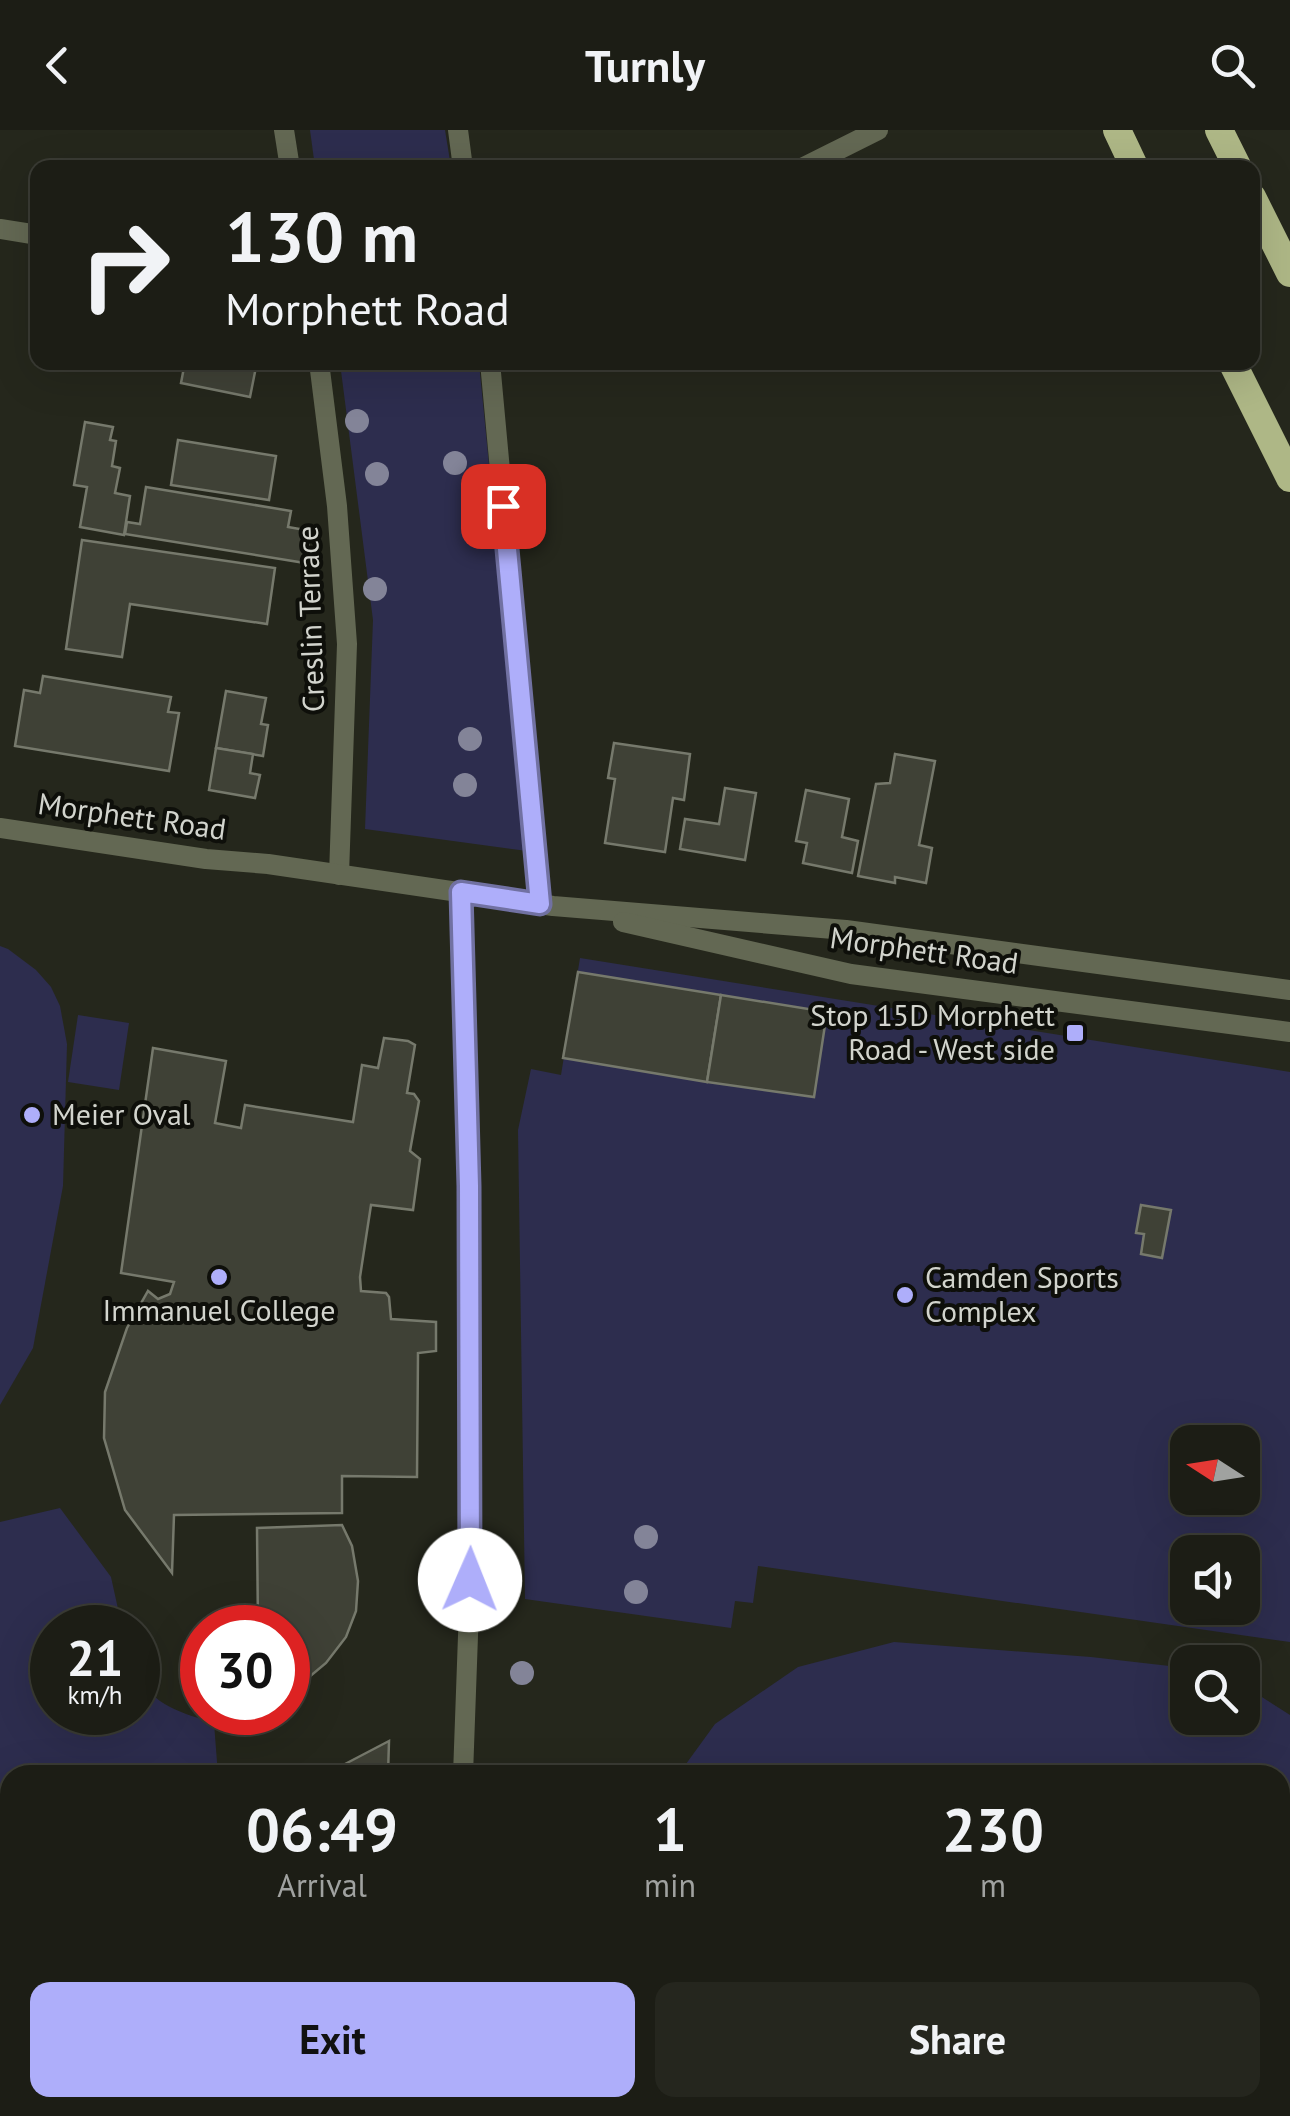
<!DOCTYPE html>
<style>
:root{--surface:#1c1d15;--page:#25261e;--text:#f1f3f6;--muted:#a0a2a0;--line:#3a3b34;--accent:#aeaefa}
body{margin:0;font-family:"PT Sans",sans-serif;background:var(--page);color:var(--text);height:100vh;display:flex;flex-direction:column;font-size:38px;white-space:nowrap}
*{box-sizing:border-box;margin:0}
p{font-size:32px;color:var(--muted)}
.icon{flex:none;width:55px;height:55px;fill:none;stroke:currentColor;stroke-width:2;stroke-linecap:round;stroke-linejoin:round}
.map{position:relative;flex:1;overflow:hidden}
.drawer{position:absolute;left:0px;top:1635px;width:1290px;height:352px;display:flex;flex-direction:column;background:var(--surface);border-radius:30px 30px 0 0;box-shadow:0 10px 40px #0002,0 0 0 2px var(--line)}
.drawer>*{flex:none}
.hud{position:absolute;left:30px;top:30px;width:1230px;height:210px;border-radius:20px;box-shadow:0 10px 40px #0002,0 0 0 2px var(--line);background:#1c1d15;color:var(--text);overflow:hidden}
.needle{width:65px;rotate:282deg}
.buttons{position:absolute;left:1170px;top:1295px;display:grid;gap:20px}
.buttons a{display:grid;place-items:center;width:90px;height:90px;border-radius:20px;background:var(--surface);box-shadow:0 10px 40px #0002,0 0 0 2px var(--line);font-size:50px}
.speed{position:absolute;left:30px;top:1475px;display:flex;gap:20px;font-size:50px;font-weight:700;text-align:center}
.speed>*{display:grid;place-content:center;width:130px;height:130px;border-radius:50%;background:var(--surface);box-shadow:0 10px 40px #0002,0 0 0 2px var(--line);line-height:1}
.speed small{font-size:25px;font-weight:400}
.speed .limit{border:15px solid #d22;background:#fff;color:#111}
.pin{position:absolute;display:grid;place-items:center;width:85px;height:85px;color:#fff;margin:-42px;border-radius:20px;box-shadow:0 5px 15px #0006}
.me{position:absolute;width:110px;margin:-55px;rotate:1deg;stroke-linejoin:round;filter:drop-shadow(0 0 8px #0008)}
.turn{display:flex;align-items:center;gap:35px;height:210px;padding:0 30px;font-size:45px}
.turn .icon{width:130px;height:130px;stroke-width:2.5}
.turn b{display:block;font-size:70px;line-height:85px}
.eta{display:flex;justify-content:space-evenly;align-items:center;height:170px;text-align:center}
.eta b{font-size:60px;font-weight:700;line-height:70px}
.cta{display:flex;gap:20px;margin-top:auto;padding:20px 30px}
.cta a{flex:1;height:115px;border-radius:20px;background:var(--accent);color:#111;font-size:40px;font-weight:700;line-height:115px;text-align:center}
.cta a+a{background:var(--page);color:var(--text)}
header{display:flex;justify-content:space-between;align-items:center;height:130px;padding:0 30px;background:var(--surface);font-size:45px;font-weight:700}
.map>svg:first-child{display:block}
.green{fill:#2d2d4e;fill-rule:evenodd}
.building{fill:#3f4136;stroke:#76796c;stroke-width:2.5}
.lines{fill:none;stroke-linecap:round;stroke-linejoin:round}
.minor{stroke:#636853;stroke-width:20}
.tertiary{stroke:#636853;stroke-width:20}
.trunk{stroke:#aeb786;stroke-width:28}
.tree{fill:#838498}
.route-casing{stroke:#7171a2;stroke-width:25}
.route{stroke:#aeaefa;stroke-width:18}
.poi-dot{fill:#aeaefa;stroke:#0e0f0a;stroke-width:4}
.labels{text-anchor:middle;stroke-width:8;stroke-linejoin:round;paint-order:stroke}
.street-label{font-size:30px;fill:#d2d4cd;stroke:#0e0f0a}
.poi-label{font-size:30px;fill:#d2d4cd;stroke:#0e0f0a;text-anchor:start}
</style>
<header><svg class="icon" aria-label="back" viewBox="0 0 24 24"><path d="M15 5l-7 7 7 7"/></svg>Turnly<svg class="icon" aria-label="search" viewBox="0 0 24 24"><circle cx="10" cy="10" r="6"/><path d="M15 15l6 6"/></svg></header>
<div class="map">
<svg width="1290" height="1986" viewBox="0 0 1290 1986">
<rect width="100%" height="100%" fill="#25271c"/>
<g class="green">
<polygon points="310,0 445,0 451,37 315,37"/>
<polygon points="340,233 479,233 527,721 365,699 373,490"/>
<polygon points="0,816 8,819 36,840 51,857 60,876 67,914 63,1056 33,1218 0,1275"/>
<path d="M580,828L1290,942V1512L758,1436L753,1473L735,1471L731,1498L525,1469L518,1000L531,939L561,945ZM1188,1312H1242V1368H1188ZM1188,1422H1242V1478H1188Z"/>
<polygon points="78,885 129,893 119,960 68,952"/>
<path d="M60,1378L111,1447L122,1497L52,1498V1582H138V1544C152,1576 183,1583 214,1593L218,1645H10V1978H240L241,1986H0V1392Z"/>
<polygon points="894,1512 1091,1527 1187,1538 1188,1588 1242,1588 1243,1555 1290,1585 1290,1986 681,1986 673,1978 1280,1978 1280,1645 678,1645 715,1594 798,1537"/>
</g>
<g class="building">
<polygon points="185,232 257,232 250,267 181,253"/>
<polygon points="85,292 113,297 110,310 116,311 112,336 120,338 115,363 130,366 124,405 80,397 87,357 74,355"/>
<polygon points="178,310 276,326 269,370 171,355"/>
<polygon points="146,357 291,381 288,397 311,401 305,433 125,404 127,392 140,394"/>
<polygon points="82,410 275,438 267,494 130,474 122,527 66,519"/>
<polygon points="43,546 171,567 168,582 179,583 169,641 15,616 24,560 40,563"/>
<polygon points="226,561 266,568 261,594 268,595 263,626 216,618"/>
<polygon points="614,613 690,624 684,670 673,668 665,722 605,713 615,649 608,648"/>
<polygon points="216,618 253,624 250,643 260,645 255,668 209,660"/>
<polygon points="895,624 935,631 919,715 932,718 926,753 895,747 895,753 858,746 876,654 890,653"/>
<polygon points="725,658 756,663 745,730 680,719 685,689 719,694"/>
<polygon points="806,660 849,669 842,707 858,711 852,743 803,733 807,713 796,711"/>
<polygon points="578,842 721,865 707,952 563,928"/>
<polygon points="721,865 827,882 814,967 707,952"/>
<polygon points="384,908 408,911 415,915 407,963 414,964 419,971 410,1021 420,1029 413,1080 371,1075 360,1147 361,1161 386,1163 389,1167 391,1189 436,1192 436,1221 418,1223 417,1347 342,1346 342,1383 174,1385 172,1443 125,1380 104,1308 105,1262 127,1198 148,1161 158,1169 170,1164 174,1152 121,1143 153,918 226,931 215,993 241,998 245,975 353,992 362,935 378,938"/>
<polygon points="1141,1075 1171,1080 1162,1128 1141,1124 1144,1104 1136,1103"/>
<polygon points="342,1395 352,1416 358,1451 356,1481 346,1507 326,1533 308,1548 288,1558 288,1498 258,1498 257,1398"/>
<polygon points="389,1611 388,1645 324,1645"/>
</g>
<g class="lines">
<g class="minor">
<polyline points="284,0 290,38"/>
<polyline points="458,0 463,38"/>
<polyline points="802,38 878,0"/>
<polyline points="0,99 38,105"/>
<polyline points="319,232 337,376 347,514 339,745"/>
<polyline points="490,232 540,774"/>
<polyline points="461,762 468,1020 471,1422 463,1645"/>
<polyline points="440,1986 441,1978"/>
</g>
<g class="tertiary">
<polyline points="0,698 206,729 268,734 553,776 846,800 1290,860"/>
<polyline points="623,792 851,844 1290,902"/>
</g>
<g class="trunk">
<polyline points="1117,0 1135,38"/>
<polyline points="1219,0 1238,38"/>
<polyline points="1252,67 1290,143"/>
<polyline points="1232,232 1290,348"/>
</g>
</g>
<g class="tree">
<circle cx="357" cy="291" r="12"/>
<circle cx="455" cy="333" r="12"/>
<circle cx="377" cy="344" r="12"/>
<circle cx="375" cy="459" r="12"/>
<circle cx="470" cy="609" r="12"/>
<circle cx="465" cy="655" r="12"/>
<circle cx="646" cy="1407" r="12"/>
<circle cx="636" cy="1462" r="12"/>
<circle cx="522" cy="1543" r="12"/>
</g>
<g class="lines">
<defs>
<polyline id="route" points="470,1450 469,1056 461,762 540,774 503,376"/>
</defs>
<use href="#route" class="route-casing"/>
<use href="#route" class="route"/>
</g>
<g class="poi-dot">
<rect x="1065" y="893" width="20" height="20" rx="5"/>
<circle cx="32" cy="985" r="10"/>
<circle cx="219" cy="1147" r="10"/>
<circle cx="905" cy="1165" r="10"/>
</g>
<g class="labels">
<g class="street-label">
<text transform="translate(311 489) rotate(-92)" y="10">Creslin Terrace</text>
<text transform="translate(132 687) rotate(8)" y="10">Morphett Road</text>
<text transform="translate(924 821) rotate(8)" y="10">Morphett Road</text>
</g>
<g class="poi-label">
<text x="1055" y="896" text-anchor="end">Stop 15D Morphett<tspan x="1055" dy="34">Road - West side</tspan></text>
<text x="52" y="995">Meier Oval</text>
<text x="925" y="1158">Camden Sports<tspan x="925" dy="34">Complex</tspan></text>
<text x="219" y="1191" text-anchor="middle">Immanuel College</text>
</g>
</g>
</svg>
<div class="buttons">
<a><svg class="needle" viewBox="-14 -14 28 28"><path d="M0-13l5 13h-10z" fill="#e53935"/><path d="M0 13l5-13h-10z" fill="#a0a2a0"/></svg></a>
<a><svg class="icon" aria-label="sound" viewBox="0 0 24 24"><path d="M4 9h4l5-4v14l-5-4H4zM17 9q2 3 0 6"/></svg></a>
<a><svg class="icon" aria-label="search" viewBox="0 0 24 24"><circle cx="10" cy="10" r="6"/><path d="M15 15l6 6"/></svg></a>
</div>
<div class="speed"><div>21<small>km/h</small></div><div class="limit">30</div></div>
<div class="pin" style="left:503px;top:376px;background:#d93025"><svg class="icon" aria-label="arrive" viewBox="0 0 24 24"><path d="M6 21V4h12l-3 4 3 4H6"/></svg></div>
<svg class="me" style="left:470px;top:1450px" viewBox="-20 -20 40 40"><circle r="19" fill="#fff"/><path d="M0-13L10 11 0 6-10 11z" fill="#aeaefa"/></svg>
<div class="hud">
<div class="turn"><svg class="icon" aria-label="right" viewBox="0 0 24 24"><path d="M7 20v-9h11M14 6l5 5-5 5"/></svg><div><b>130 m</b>Morphett Road</div></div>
</div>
<section class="drawer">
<div class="eta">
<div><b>06:49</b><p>Arrival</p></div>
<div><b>1</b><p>min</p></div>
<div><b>230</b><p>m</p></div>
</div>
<div class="cta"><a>Exit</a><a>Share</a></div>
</section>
</div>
